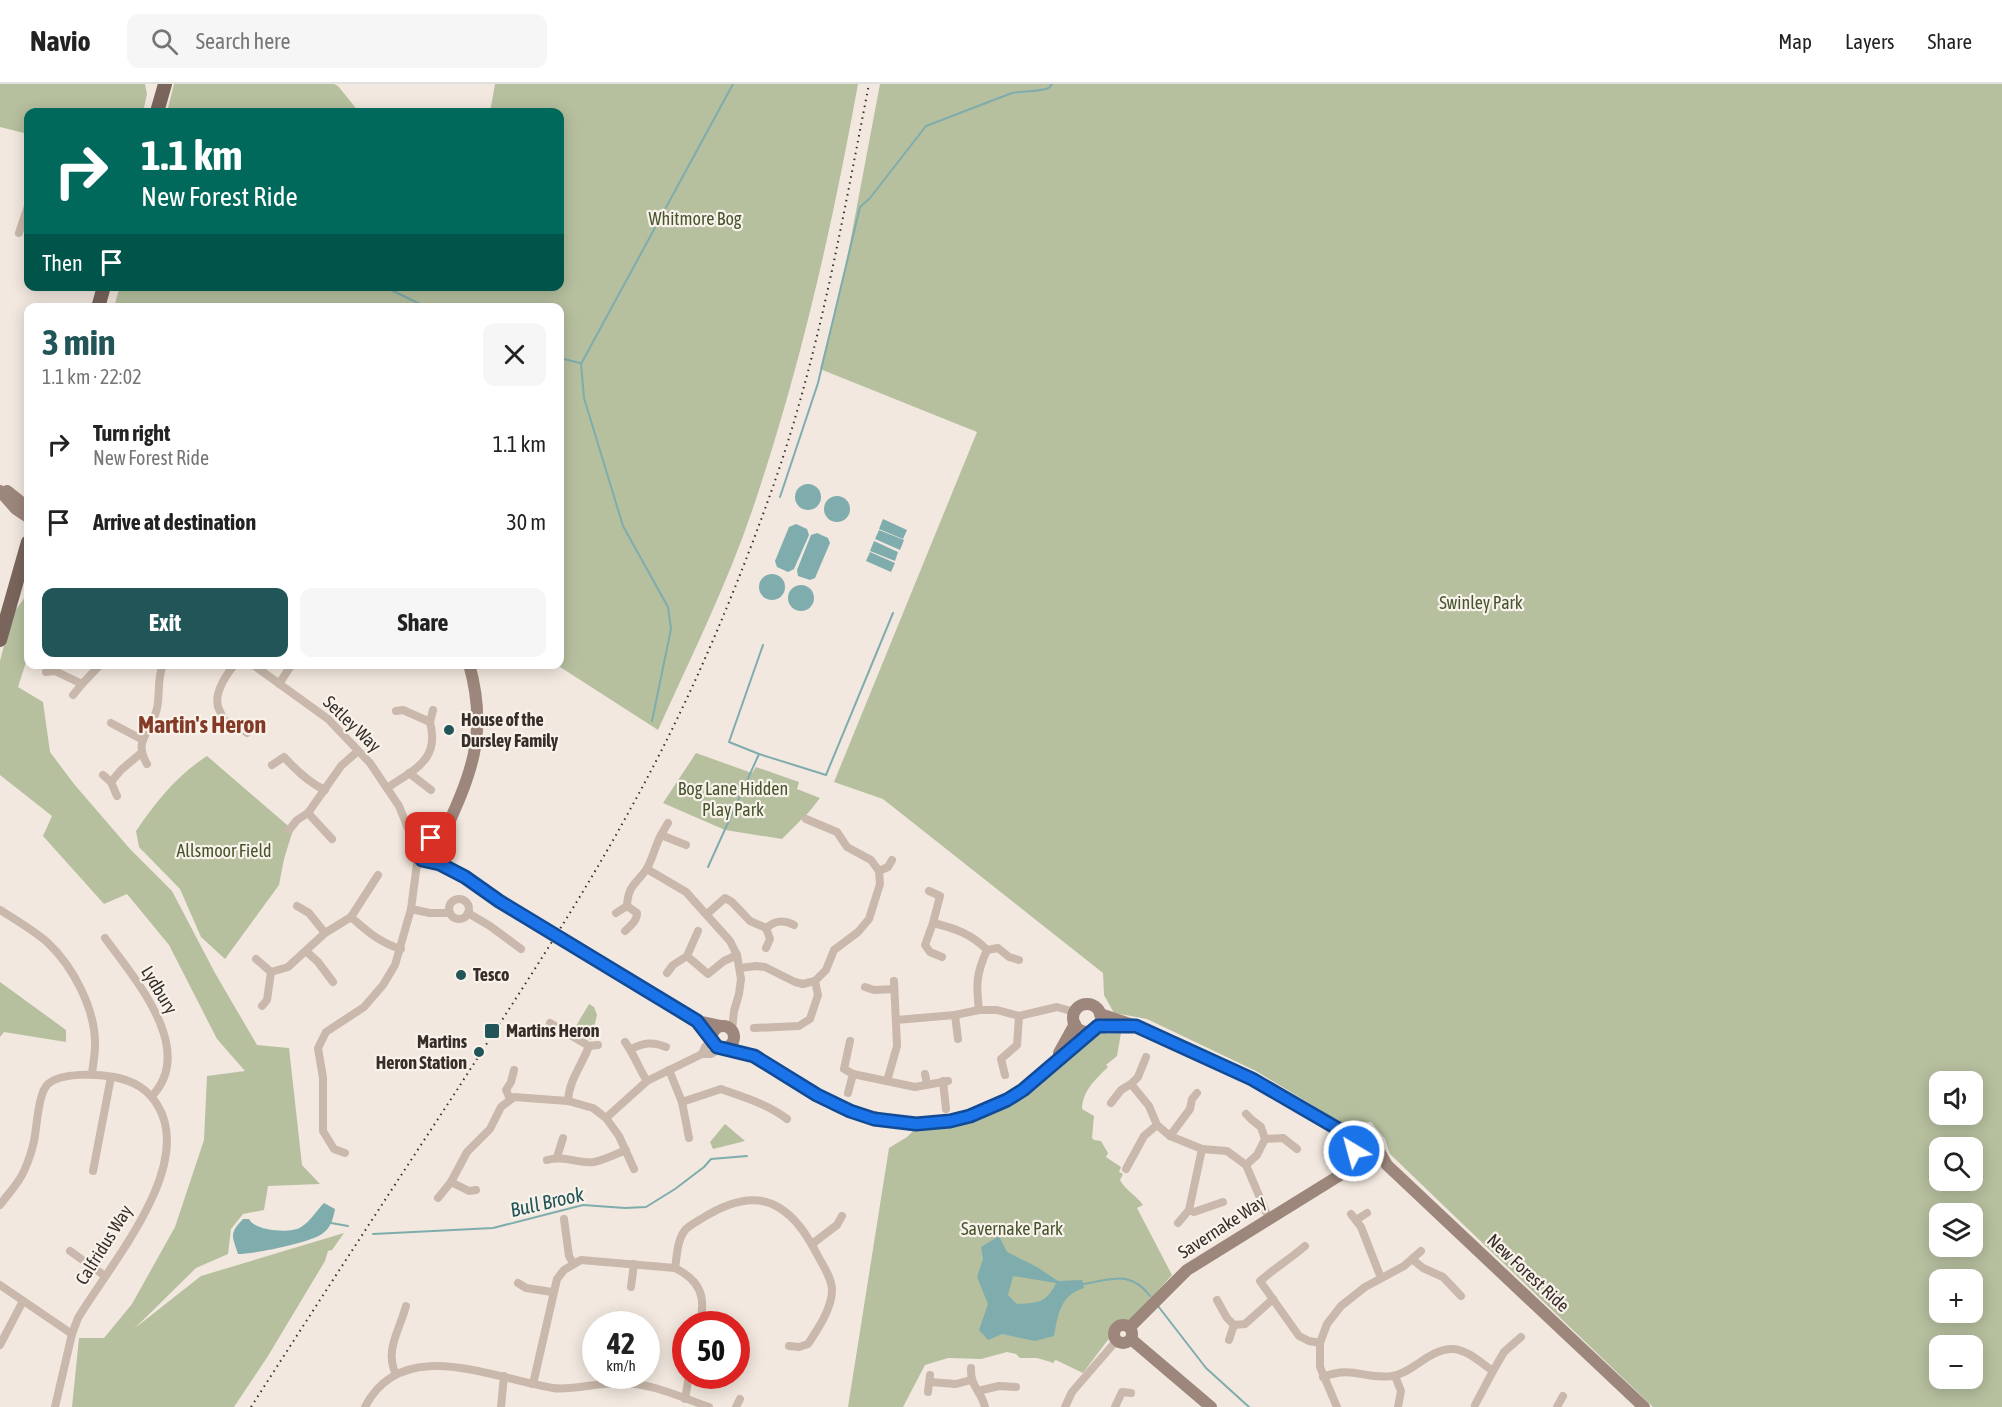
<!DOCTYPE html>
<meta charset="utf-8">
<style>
:root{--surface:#fff;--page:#f6f6f6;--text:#222;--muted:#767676;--line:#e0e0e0;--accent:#215557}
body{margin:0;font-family:"Asap Condensed",sans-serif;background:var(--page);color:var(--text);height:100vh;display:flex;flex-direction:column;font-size:22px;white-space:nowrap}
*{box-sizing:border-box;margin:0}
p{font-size:20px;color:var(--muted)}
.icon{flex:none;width:33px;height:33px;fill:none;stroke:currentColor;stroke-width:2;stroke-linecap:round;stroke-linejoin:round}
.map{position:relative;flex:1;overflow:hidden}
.sheet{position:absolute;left:24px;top:219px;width:540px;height:366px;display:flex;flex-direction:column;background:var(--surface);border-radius:12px;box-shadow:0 3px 15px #0003}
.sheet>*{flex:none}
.banner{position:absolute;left:24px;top:24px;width:540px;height:183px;border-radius:12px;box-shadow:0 3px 15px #0003;background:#00695c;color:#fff;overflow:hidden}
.buttons{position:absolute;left:1929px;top:987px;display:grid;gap:12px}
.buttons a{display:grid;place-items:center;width:54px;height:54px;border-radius:12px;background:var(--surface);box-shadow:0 3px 15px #0003;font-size:30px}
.speed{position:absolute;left:582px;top:1227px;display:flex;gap:12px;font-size:30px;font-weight:700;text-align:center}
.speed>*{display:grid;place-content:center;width:78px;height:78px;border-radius:50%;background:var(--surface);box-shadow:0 3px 15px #0003;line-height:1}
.speed small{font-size:15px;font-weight:400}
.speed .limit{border:9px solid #d22;background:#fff;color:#111}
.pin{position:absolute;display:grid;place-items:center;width:51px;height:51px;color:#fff;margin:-26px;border-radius:12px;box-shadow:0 3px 9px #0006}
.me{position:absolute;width:66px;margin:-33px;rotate:323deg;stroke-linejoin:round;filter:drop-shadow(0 0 4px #0008)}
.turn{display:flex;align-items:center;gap:21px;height:126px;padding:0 18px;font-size:27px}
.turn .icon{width:78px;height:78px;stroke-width:2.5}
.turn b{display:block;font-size:42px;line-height:51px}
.then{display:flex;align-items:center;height:57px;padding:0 18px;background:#0003;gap:12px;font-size:22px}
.round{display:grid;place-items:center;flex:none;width:63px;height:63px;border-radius:12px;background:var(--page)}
.overview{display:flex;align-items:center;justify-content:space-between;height:102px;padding:0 18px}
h1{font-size:36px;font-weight:700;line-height:45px;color:var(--accent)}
.action{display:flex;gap:12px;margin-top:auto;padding:12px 18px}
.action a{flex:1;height:69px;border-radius:12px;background:var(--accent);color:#fff;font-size:24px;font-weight:700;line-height:69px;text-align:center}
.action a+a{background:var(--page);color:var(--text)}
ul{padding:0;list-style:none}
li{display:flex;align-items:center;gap:18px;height:78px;padding:0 18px}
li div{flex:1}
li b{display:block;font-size:22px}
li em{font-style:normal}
header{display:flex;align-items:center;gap:36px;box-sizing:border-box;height:84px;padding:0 30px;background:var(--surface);border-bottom:2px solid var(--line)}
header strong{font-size:28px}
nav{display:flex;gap:33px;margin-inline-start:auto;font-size:21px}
.search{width:420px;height:54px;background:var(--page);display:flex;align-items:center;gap:15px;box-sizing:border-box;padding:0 21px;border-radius:12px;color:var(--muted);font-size:22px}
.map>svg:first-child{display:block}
.green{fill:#b6c09f;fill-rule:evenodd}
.water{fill:#7facad;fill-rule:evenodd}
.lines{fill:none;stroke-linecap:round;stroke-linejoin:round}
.stream{stroke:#7facad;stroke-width:2}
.street{stroke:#c9b8ab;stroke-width:8}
.secondary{stroke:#9d877c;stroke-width:12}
.primary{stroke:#79655c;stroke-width:14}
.rail{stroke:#372e2a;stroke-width:2;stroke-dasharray:1.5 4.5;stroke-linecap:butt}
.secondary-bridge{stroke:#9d877c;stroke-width:12}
.route-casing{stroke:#114b97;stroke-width:15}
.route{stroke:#1a73e8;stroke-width:10}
.poi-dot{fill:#215557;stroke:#f9f2eb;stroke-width:2}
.labels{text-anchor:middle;stroke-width:4.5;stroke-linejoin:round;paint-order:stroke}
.park-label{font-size:18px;fill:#47552f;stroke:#f9f2eb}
.poi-label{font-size:18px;font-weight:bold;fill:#372e2a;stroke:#f9f2eb;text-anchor:start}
.street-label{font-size:18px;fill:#372e2a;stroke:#f9f2eb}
.water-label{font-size:20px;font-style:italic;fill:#215557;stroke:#f9f2eb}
.district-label{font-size:24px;font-weight:bold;fill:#833b27;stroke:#f9f2eb}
</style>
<header>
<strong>Navio</strong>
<div class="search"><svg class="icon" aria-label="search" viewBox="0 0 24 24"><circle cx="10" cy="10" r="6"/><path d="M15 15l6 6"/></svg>Search here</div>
<nav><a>Map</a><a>Layers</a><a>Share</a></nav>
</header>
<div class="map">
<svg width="2002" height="1323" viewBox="0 0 2002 1323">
<rect width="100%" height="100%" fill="#f2e8df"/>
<g class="green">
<polygon points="0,0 145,0 147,10 143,28 28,28 28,50 0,43"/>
<polygon points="174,0 334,0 338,2 359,28 167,28"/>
<path d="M495,0H858C832,144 800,285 753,424C727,501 691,573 658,646L557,581L560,580V224L114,223L120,202H560V28H490Z"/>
<path d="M880,0H2002V1323H1653L1390,1070L1385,1055L1371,1038L1342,1039L1256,987L1147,935L1114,929L1104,911L1103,889L883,715L834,698L977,348L820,285L843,196ZM1940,998H1972V1030H1940ZM1940,1064H1972V1096H1940ZM1940,1130H1972V1162H1940ZM1940,1196H1972V1228H1940ZM1940,1262H1972V1294H1940Z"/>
<polygon points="28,509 28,572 18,603 43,618 50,668 74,700 130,765 172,807 215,889 257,961 289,964 302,1081 320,1100 268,1102 264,1126 243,1130 231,1145 228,1170 196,1184 135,1244 201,1192 344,1149 332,1166 328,1167 325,1177 268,1272 234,1323 72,1323 79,1254 104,1254 132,1220 175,1143 204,1056 207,992 245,987 217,955 169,861 127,810 104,820 43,752 52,732 0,691 0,577 12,531"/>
<polygon points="696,669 752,689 756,683 799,698 797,705 820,714 809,728 782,755 725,746 663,719"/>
<path d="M207,672L293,746L284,775L279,801L225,875L201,853L180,805L139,763L136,747C156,718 177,691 207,672Z"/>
<polygon points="0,898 66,946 66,958 4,948 0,953"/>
<polygon points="589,920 594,923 597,931 591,956 573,947"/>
<path d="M1105,947L1106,950L1121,949L1117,972L1106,981L1108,983C1095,996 1083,1006 1082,1025L1094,1032L1092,1054L1094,1056L1101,1057L1108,1069L1106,1073L1121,1083L1119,1088L1123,1090L1120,1096C1126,1107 1136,1111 1143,1121L1137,1124L1172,1191L1131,1237L1128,1236L1107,1257L1083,1289L1056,1276L1054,1277V1279L1037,1274H1020L1016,1270L1007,1268L981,1275L948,1274L925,1281L903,1323H848L889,1064L907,1053L913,1047L974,1035L1090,954Z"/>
<polygon points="725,1040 745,1057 713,1065 710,1058"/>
</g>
<g class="water">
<circle cx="808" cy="413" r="13"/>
<circle cx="837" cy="425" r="13"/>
<polygon points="883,435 907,446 903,455 879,445"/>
<polygon points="796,440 807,445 809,451 794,485 788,488 777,483 775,477 789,443"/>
<polygon points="879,446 904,456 900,466 875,455"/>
<polygon points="817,449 828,454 830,459 815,494 810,496 798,492 797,486 811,451"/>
<polygon points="874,457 898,468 895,477 870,467"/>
<polygon points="870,468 895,479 891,488 866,477"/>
<circle cx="772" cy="503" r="13"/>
<circle cx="801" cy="514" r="13"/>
<path d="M324,1119L335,1125C333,1135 331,1144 322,1150C309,1159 254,1170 238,1170C232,1151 229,1150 243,1135H249C254,1147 291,1150 301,1143C310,1138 317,1126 324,1119Z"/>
<path d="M999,1152L1007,1168L1037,1183L1058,1197L1082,1196L1084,1204C1060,1211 1058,1231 1054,1252L1035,1257L1002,1250L988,1256L979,1246L988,1220L977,1193L983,1175L981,1163ZM1013,1192L1056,1199C1047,1219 1037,1219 1017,1220L1008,1211Z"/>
</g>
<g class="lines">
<g class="stream">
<polyline points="383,202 428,224"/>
<polyline points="560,274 580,279"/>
<path d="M780,413L818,299L860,123L870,114L926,42L1012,9C1024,7 1037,8 1049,4L1052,0"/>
<polyline points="652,637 671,545 668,523 623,442 584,314 581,280 733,0"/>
<polyline points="759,670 826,691 893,529"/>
<polyline points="708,783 759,670 729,658 763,561"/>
<polyline points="331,1139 348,1142"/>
<polyline points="373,1150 493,1144 583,1121 625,1124 646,1123 675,1105 704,1083 711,1075 747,1072"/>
<path d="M1083,1200C1111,1196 1130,1185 1150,1212"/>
<polyline points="1158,1222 1206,1284 1249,1323"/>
</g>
<g class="street">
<polyline points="19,149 28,122"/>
<path d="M235,580C226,591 214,608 218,623C220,627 222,632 224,637L235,639L247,649"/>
<polyline points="252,580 328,635 370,679 399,722 416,764"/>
<polyline points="46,588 55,587 82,600 101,580"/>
<polyline points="279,600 292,580"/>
<polyline points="73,611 82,600"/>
<polyline points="430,638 433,626"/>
<polyline points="111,639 143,656"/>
<path d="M147,680C133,656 150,650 156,628C161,613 156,599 163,580"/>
<path d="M272,681L284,673C296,686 309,699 325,706"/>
<polyline points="409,689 431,706"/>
<polyline points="103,691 111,698 117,712"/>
<polyline points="111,698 121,686 141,669"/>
<path d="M387,704C415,685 440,676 430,638L403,626L396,627"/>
<polyline points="308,729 332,755"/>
<polyline points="408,743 424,755"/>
<polyline points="289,746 297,736 308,729 341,682 358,667"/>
<polyline points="661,751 668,739"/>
<polyline points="647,785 686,808 730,857 737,871 741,895 739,910 734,927 732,946"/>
<polyline points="879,787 888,783 892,776"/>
<polyline points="929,807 940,812 933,839"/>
<circle cx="459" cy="825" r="10"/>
<polyline points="297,822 309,829 325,849"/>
<path d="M627,822C628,802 635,801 646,786C652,777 655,762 661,751L686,761"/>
<polyline points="411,825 430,829 450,829"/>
<path d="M0,826C16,836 33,846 47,858C73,882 96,926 95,962C95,971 93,980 92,990"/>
<polyline points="468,829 490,842 521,865"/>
<path d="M616,829L627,822L637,829C637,837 631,841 625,847"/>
<polyline points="707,830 725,814 732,818 750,837 766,844 770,855 766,864"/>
<polyline points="351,833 378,791"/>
<path d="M766,844C775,837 783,835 794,841"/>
<path d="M105,854C134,894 197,965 152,1012"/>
<polyline points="987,866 998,864 1009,873 1019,876"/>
<polyline points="307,868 318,878 333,898"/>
<polyline points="687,872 708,890 724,877 737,871"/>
<path d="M942,873L930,868L925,861L933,839C954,844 972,850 987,866C976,890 976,901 979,926"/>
<polyline points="256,875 271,888"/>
<polyline points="740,884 756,882 765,883 795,898 803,900 815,897 826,886 834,866 858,848 869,835 880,800 879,787 871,776 847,763 837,748 806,735"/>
<polyline points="667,889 673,881 687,872 698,847"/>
<polyline points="865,903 874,906 894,905"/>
<path d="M262,922L267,916L271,888L288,883L325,849L351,833C367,847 380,859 401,865"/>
<polyline points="955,931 958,955"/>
<polyline points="896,936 955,931 979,926 997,926 1019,932 1057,923 1074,928"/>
<polyline points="550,939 589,962 598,961"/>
<polyline points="754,944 799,942 810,935 818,911 815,897"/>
<polyline points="850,957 844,985 853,990 915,1003 948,997"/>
<path d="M625,958C634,970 639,985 647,997"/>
<path d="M631,965C644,959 652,957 666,963"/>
<polyline points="702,970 705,963 712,956"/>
<path d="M669,986L682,1018L721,1005C743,1013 768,1020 787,1035"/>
<polyline points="925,990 927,1000"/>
<polyline points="1005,991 1001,975 1017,961 1019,932"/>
<polyline points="887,997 897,962 894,897"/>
<polyline points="943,997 946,1025"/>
<polyline points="1131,1000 1138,993 1146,973"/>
<polyline points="848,1009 853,990"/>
<polyline points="510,1015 506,1006 511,998 514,986"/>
<path d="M568,1017C569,996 582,981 589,962"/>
<polyline points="682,1018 689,1054"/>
<polyline points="1111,1019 1121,1006 1131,1000 1149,1022 1157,1041 1170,1052 1202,1065 1227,1067 1246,1081 1269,1135"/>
<polyline points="1246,1030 1252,1036 1261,1043 1265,1055 1257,1071 1246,1081"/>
<polyline points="606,1034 647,997 702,970 711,970 720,965"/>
<polyline points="1170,1052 1190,1025 1192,1015 1197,1009"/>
<polyline points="1265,1055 1283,1054 1297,1065"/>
<polyline points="345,1069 334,1065 323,1047 323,994 318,964 326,948 364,923 383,901 395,881 411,825 418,772"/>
<polyline points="557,1073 563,1054"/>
<path d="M547,1076C564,1071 578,1080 594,1078C605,1076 616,1070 626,1066"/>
<polyline points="1126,1085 1144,1052 1157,1041"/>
<polyline points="93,1087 111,993"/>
<polyline points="451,1098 469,1107 476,1106"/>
<polyline points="438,1114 451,1098 467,1068 490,1045 501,1023 514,1013 568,1017 593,1024 606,1034 619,1052 634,1085"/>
<path d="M0,1121C8,1110 19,1099 24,1087C28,1078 32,1067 34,1057C37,1043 38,1009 48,1000C62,988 97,990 114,993C134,997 148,1005 158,1022C195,1084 108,1183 78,1234L72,1250L55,1323"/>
<polyline points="1189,1126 1194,1128 1223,1118"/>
<polyline points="1351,1130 1361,1143 1381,1194"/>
<polyline points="564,1135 569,1172 573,1179"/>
<polyline points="1356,1136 1367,1129"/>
<polyline points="1178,1139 1189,1126 1202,1065"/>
<polyline points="812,1160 837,1141 842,1132"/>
<path d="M1305,1162C1290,1175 1275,1184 1260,1197L1299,1252L1309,1257L1320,1259"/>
<polyline points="70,1167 105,1192"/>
<polyline points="1412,1175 1423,1184 1443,1193 1461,1212"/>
<path d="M675,1184C677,1172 677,1155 686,1145C690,1141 696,1138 701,1135C723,1121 753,1108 778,1123C797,1134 808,1153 818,1172C823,1182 832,1194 832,1206C832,1224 818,1245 808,1260L799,1263L789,1262"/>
<polyline points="518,1199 526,1204 552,1208"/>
<polyline points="0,1201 72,1250"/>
<polyline points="631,1203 634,1180"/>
<polyline points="1217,1216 1227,1234 1234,1241 1245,1240 1273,1215"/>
<polyline points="1229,1256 1234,1241"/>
<polyline points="0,1261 23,1217"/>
<path d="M971,1284C970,1303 981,1306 985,1323"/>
<path d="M396,1290C384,1267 400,1245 406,1222"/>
<polyline points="1395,1292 1401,1307 1398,1323"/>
<path d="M1323,1293C1354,1281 1364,1296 1392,1292C1413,1289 1429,1265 1452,1265C1467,1265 1482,1280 1493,1287L1504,1268L1521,1253"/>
<polyline points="930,1298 956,1300 971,1296"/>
<path d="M533,1300L557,1195L564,1186L581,1176L675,1184C701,1197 706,1213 700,1240"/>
<polyline points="978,1307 999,1302 1016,1303"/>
<polyline points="928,1308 930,1291"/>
<polyline points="685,1315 689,1292"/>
<polyline points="1475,1321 1493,1287"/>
<path d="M365,1323C402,1250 494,1295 553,1304C570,1307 601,1298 621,1299C652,1299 680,1313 709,1323"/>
<polyline points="501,1323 504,1292"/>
<polyline points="736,1323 740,1315"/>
<polyline points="1065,1323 1072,1308 1117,1256"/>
<polyline points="1115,1323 1122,1308 1131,1309"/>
<polyline points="1337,1323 1320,1283 1320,1259 1327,1240 1341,1222 1365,1203 1404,1182 1421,1167"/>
<polyline points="1557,1323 1563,1312"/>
</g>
<g class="secondary">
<polyline points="0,407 16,425 28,433"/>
<polyline points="7,407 22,419 28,421"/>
<circle cx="429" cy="766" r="12"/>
<path d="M438,758L442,754C471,691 489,650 469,580"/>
<polyline points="433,777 465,793 499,817 541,842"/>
<polyline points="577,863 697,937 721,942"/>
<circle cx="1087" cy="934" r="14"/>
<polyline points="1100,930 1136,942 1252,995 1340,1046 1363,1052"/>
<circle cx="723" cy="953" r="11"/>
<path d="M726,964C735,968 748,969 756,973C779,985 799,1003 822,1014C891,1047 955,1051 1021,1007C1045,991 1068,966 1090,947"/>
<polyline points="1059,969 1075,940"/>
<circle cx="1365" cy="1064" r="11"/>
<polyline points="1376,1062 1387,1081 1644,1323"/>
<circle cx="1123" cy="1250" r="9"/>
<polyline points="1130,1243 1187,1186 1366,1075"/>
<polyline points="1131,1255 1211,1323"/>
</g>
<g class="primary">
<polyline points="157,28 165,0"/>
<polyline points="98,224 104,202"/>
<polyline points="0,556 28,458"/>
</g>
<path class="rail" d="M251,1323C319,1217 388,1111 457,1006C517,912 579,820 632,722C687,623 732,517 770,411C818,278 842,138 869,0"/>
<polyline class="secondary-bridge" points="541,842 577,863"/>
</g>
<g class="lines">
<defs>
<polyline id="route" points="431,754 424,755 418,760 417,770 422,776 440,780 465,793 499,817 697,937 717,963 754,972 817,1011 850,1027 874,1035 916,1040 950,1037 970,1032 1007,1016 1023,1006 1098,942 1136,942 1252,995 1340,1046 1354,1067"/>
</defs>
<use href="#route" class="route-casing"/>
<use href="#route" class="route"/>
</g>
<g class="poi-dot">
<circle cx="449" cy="646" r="6"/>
<circle cx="461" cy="891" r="6"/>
<rect x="484" y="939" width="16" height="16" rx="3"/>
<circle cx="479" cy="968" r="6"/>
</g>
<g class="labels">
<g class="park-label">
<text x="695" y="141">Whitmore Bog</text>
<text x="1481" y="525">Swinley Park</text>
<text x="733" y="711">Bog Lane Hidden<tspan x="733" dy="21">Play Park</tspan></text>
<text x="224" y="773">Allsmoor Field</text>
<text x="1012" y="1151">Savernake Park</text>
</g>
<g class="poi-label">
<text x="461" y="642">House of the<tspan x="461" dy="21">Dursley Family</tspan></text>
<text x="473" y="897">Tesco</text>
<text x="506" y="953">Martins Heron</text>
<text x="467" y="964" text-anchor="end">Martins<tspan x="467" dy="21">Heron Station</tspan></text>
</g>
<g class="street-label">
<text transform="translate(352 640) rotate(44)" y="6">Setley Way</text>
<text transform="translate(159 906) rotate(59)" y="6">Lydbury</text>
<text transform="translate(1222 1143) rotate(-33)" y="6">Savernake Way</text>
<text transform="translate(104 1161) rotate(-58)" y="6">Calfridus Way</text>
<text transform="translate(1528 1189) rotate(43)" y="6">New Forest Ride</text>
</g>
<g class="water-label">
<text transform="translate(547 1118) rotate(-13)" y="7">Bull Brook</text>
</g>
<g class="district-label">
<text x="202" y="649">Martin's Heron</text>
</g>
</g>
</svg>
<div class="buttons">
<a><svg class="icon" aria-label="sound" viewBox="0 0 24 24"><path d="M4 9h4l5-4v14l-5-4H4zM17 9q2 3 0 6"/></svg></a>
<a><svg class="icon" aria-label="search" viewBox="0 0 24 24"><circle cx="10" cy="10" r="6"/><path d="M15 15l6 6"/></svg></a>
<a><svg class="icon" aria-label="layers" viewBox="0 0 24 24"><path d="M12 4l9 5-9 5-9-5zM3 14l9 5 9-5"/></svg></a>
<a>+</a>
<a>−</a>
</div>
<div class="speed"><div>42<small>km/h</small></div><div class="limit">50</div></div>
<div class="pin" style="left:431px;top:754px;background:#d93025"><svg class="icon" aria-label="arrive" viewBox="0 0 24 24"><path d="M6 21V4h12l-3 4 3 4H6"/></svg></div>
<svg class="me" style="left:1354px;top:1067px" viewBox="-20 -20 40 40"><circle r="17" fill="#1a73e8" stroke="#fff" stroke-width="3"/><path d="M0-11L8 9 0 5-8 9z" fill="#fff"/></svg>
<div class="banner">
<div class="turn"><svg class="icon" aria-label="right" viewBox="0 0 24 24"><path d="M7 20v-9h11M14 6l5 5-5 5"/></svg><div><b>1.1 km</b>New Forest Ride</div></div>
<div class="then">Then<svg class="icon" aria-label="arrive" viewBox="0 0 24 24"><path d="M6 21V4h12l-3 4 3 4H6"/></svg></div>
</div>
<section class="sheet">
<div class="overview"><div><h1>3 min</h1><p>1.1 km · 22:02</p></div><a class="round"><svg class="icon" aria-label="close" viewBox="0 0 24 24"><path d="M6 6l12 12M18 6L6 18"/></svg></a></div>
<ul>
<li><svg class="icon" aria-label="right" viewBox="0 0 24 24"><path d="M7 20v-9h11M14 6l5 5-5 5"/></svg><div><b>Turn right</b><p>New Forest Ride</p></div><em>1.1 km</em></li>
<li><svg class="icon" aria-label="arrive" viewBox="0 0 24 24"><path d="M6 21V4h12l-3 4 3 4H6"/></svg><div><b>Arrive at destination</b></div><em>30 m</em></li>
</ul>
<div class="action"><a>Exit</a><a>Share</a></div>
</section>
</div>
